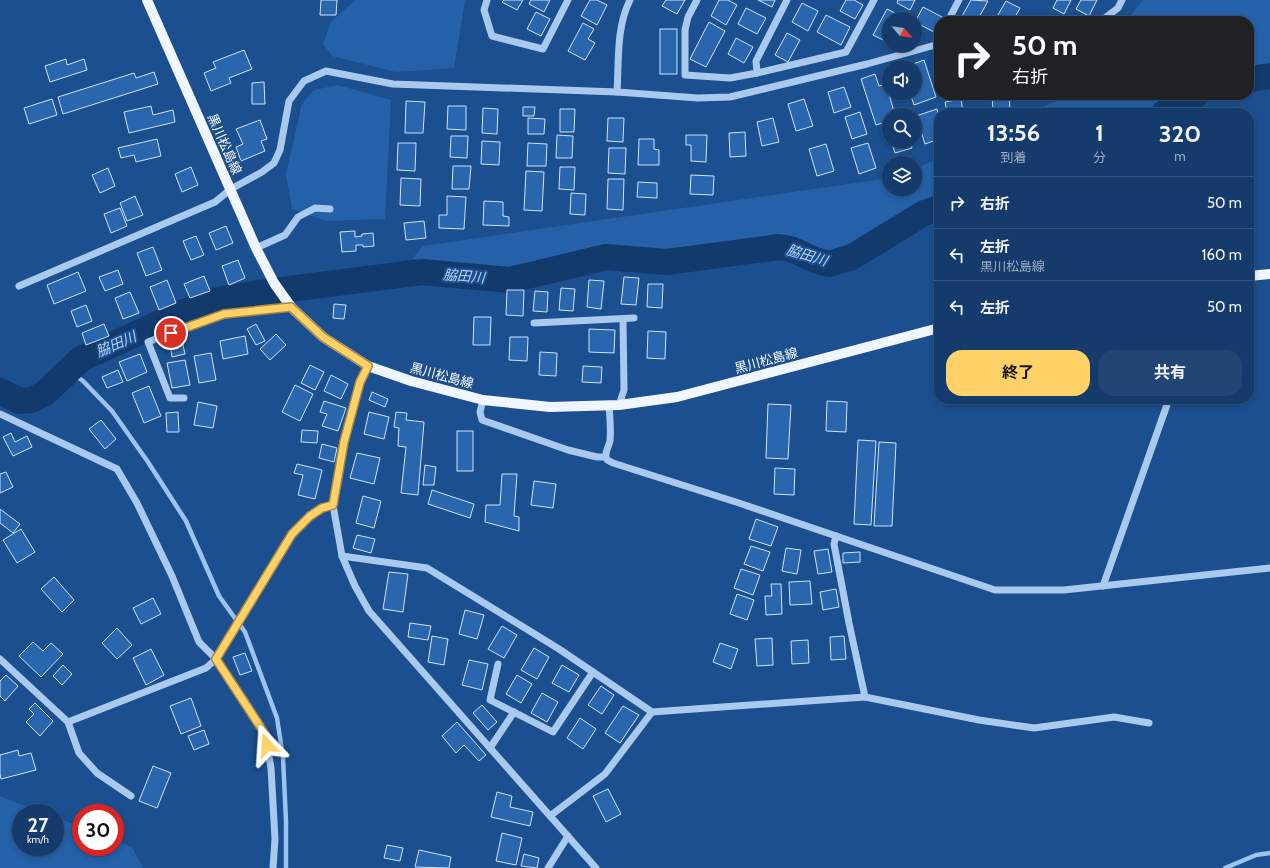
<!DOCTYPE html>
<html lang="ja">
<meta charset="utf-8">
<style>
:root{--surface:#143b6b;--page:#214673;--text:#f1f3f6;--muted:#9dadc1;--line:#33557e;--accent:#ffd166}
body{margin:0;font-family:Cabin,"Noto Sans JP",sans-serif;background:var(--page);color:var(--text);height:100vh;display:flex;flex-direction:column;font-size:15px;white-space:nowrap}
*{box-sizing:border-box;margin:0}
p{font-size:13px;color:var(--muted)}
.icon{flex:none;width:22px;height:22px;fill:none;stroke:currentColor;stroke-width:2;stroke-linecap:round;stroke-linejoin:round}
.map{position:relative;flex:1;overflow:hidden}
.drawer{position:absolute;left:934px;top:108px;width:320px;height:296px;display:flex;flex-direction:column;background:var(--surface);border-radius:16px;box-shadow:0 2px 6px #0003,0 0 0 1px var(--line)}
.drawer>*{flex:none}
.guide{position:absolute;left:934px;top:16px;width:320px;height:84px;border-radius:16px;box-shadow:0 2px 6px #0003,0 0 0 1px var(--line);background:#202124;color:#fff;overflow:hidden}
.needle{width:26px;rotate:118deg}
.buttons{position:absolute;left:882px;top:12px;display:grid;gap:8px}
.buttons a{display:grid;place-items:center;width:40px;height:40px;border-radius:50%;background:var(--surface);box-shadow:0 2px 6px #0003,0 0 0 1px var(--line);font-size:20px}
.speed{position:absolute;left:12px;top:804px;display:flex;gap:8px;font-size:20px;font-weight:700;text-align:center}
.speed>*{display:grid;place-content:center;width:52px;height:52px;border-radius:50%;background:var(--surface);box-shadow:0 2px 6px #0003,0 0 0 1px var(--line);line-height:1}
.speed small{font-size:10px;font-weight:400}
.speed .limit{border:6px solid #d22;background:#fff;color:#111}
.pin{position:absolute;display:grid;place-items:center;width:34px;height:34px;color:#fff;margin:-17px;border:2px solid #fff;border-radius:50%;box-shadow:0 1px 4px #0007}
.me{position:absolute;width:44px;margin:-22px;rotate:340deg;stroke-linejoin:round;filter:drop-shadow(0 0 3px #0008)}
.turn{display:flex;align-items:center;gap:14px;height:84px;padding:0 12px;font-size:18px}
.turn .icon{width:52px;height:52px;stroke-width:2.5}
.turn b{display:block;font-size:28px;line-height:34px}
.eta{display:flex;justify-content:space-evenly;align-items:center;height:68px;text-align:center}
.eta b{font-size:24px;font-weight:700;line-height:28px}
.cta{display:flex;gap:8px;margin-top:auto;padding:8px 12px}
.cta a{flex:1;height:46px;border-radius:16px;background:var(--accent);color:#111;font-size:16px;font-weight:700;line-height:46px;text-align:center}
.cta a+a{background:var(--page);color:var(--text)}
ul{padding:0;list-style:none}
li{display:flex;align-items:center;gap:12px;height:52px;padding:0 12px;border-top:1px solid var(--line)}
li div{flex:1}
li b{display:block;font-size:15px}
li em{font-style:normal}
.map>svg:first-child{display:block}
.green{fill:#2461a8}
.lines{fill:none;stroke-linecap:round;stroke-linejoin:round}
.stream{stroke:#9cc4f0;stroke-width:4.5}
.river{stroke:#123a6d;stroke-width:26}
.building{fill:#2a66ad;stroke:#cfe3fa}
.minor{stroke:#a9c9ee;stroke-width:7}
.major{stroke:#f0f6ff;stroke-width:10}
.route-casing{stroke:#a68842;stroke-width:10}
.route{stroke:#ffd166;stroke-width:7}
.labels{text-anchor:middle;stroke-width:4;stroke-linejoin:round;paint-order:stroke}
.street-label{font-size:13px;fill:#fff;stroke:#1b4f8f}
.water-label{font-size:14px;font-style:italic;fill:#b5d3f5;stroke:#1b4f8f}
</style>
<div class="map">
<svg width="1270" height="868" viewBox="0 0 1270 868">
<rect width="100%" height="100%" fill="#1b4f8f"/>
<g class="green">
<polygon points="355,0 465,0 454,68 396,72 332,56 323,44 331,22"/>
<polygon points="1143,0 1270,0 1270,71 1249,74 1249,21 1126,21"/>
<polygon points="338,85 391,100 385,219 326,221 292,209 286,174 302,103 314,90"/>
<polygon points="1068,95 1186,95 1153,113 1031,113"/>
<polygon points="939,158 939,203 921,209 834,260 784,242 511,275 412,259 423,246 889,178 889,189 915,189 915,169"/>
<polygon points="0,796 43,813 21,813 21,847 55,847 55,817 81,827 81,847 115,847 115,841 132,847 143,868 0,868"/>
</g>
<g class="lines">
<g class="stream">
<polyline points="69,371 83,381 112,411 148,462 186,521 219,596 245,632 277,718 283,757 286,821 286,868"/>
<polyline points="1225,868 1256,855 1270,853"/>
</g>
<g class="river">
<polyline points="1249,79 1270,76"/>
<polyline points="1164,113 1196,95"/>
<polyline points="0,391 20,401 31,400 44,394 81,359 184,312 217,300 258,293 422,272 510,280 606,257 667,262 779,247 791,249 815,260 829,264 852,257 924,213 939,208"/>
</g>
</g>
<g class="building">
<polygon points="321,0 337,0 336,15 320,15"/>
<polygon points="504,0 523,0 517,10 502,2"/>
<polygon points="531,0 550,0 544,12 529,4"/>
<polygon points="590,0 597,0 607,5 597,25 581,16"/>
<polygon points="666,0 685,0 677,14 662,6"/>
<polygon points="719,0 728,0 737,5 726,25 711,16"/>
<polygon points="758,0 775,0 772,7"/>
<polygon points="846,0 854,0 863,5 855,19 840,11"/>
<polygon points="898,0 915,0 910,10 897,3"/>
<polygon points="971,0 988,1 977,21 961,21 960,20"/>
<polygon points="1057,0 1071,0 1064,14 1053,8"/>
<polygon points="1081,0 1097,0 1089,16 1076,9"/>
<polygon points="1006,1 1020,8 1013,21 996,21 995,20"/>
<polygon points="802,3 818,11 808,31 792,22"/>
<polygon points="923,7 942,17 934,32 915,22"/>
<polygon points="746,8 766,18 757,34 738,24"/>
<polygon points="887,9 903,17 902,19 889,19 889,43 873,35"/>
<polygon points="536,12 550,19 541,36 527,29"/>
<polygon points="826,15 850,27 841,45 817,32"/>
<polygon points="709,22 725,31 706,67 690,59"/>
<polygon points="583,23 594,29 588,39 595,43 585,60 568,51"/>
<rect x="660" y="29" width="17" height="45"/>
<polygon points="787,33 800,40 788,62 775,55"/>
<polygon points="736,38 753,47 744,63 728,54"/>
<polygon points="244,50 252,69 229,78 231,83 211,91 204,73 216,68 213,62"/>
<polygon points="66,59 67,65 84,59 87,70 50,82 45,66"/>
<polygon points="924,60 936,97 914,105 910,93 915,93 916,74 915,67 914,67 913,64"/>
<polygon points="154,72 158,84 63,114 58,97 134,73 136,78"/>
<polygon points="875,74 879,86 886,84 895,115 889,115 889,121 876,125 861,79"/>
<polygon points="264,82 265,104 252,104 252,83"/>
<polygon points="844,87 851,107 834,113 828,92"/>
<polygon points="992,95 1009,95 1010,110 993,111"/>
<polygon points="52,99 57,115 29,124 24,108"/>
<polygon points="804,99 813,126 796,131 788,104"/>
<polygon points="961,99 963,113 947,113 945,102"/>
<polygon points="406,101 425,102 423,133 405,133"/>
<polygon points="151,106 153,115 173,110 175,122 129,133 124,112"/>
<polygon points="448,106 466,106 466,130 447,129"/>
<polygon points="523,107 535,107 534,116 523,116"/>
<polygon points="483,108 498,109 497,134 482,133"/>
<polygon points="560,109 575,109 574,132 560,132"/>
<polygon points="937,109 939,117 939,139 925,144 916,116"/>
<polygon points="860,112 867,134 852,139 845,117"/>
<polygon points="528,118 545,119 544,134 528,134"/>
<polygon points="608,118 624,118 623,142 607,141"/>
<polygon points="773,118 779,142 762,146 757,122"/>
<polygon points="260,120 267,139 261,141 265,151 241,161 236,147 243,144 236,129"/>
<polygon points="745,132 746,156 730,157 729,133"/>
<polygon points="557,135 573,136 572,158 556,158"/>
<polygon points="686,135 707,135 706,162 691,161 691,145 686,145"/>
<polygon points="451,136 468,136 467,158 450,157"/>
<polygon points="157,139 161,156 136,162 134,155 121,158 118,148"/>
<polygon points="639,139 654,139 654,149 659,150 659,165 638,165"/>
<polygon points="482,141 500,142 499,165 481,164"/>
<polygon points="891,141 910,141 912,148 895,153"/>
<polygon points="398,143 416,143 415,171 397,170"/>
<polygon points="528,143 547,144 546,166 527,166"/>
<polygon points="868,143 876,168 859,174 851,148"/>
<polygon points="826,144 834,171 817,176 809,149"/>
<polygon points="609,148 626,148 625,174 608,173"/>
<polygon points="453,166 471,166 469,189 452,189"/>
<polygon points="191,167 198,185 182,192 175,174"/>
<polygon points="560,167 575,167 574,190 559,189"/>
<polygon points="108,168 115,186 100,193 92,175"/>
<polygon points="526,171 544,172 542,211 524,210"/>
<polygon points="691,175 714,176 713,195 690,194"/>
<polygon points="401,178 421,179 420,206 400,205"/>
<polygon points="608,179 624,179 623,210 607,209"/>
<polygon points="638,182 657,183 657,198 637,197"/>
<polygon points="571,193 586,194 585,215 570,214"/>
<polygon points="135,196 143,215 127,221 120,203"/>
<polygon points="447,196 466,197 464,229 439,228 439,215 447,215"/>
<polygon points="484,201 503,202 503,216 509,217 509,226 483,225"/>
<polygon points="120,208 127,226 111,233 104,214"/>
<polygon points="424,221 426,238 406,240 404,223"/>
<polygon points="226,226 233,243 216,250 209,233"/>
<polygon points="355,231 355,237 362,236 362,234 373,233 374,246 363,247 363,245 356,245 356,251 342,252 340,232"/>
<polygon points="196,236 204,255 191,260 183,241"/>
<polygon points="153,247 162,270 146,276 137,253"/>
<polygon points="238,260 245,278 229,285 222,266"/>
<polygon points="118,270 123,284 105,291 99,277"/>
<polygon points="78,272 86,291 54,304 47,285"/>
<polygon points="204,276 210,291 190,298 184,284"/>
<polygon points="624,277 639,278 636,305 621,304"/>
<polygon points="167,280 176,303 159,310 150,287"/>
<polygon points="589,280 604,281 601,309 587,307"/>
<polygon points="648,284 663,284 662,308 647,307"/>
<polygon points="561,288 575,289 573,311 559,310"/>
<polygon points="507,290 524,290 523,316 506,315"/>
<polygon points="535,291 548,292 547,312 533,311"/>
<polygon points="130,292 139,313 123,319 115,298"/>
<polygon points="334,304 346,305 344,319 333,318"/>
<polygon points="86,305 92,321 77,327 71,311"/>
<polygon points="474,317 491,317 490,345 473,345"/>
<polygon points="104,324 109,336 86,345 82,333"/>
<polygon points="256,324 265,341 256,345 247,329"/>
<polygon points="589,329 615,330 614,353 589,352"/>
<polygon points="648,331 666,332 665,359 647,358"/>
<polygon points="276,334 286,345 270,360 260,349"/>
<polygon points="245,336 248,354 223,359 220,341"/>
<polygon points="510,337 528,337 527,361 509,360"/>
<polygon points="182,341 185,354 172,357 170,343"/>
<polygon points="540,352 557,353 556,376 539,375"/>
<polygon points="211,353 216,380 199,383 194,356"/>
<polygon points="140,354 147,372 127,381 119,362"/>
<polygon points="185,360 190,385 172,388 167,363"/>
<polygon points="310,365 324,372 315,390 301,383"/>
<polygon points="583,366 602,367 601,383 582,382"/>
<polygon points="118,370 123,382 107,388 102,377"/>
<polygon points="331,375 348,384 341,399 324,391"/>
<polygon points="295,385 313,394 300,421 282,412"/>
<polygon points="149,386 161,416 144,423 132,393"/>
<polygon points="372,392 388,399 385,407 369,400"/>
<polygon points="324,401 346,408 338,431 322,426 327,414 320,412"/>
<polygon points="827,401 847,402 846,432 826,431"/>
<polygon points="198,402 217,406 213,428 194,425"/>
<polygon points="768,404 791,405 788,459 766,458"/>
<polygon points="178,412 179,432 167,432 166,413"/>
<polygon points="369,412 389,417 384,439 364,434"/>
<polygon points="396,412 407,413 406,420 424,422 418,495 401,493 406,447 398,446 399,428 394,427"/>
<polygon points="101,420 116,439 105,449 89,429"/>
<polygon points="302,430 318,431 317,443 301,442"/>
<rect x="457" y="431" width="16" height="40"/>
<polygon points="11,433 15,442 27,436 32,447 13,456 3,437"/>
<polygon points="858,440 876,441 871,525 854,524"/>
<polygon points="879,442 896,443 892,526 874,526"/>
<polygon points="322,444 337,448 334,462 319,458"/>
<polygon points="357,453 380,458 374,484 350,478"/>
<polygon points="297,464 322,470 315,499 298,495 303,475 294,473"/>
<polygon points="425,465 436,467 434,485 423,485"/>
<polygon points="775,468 795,469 794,495 774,494"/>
<polygon points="6,472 13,487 0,493 0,474"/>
<polygon points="502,474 517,474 514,516 519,517 519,531 485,522 486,505 500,505"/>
<polygon points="534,481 556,484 553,508 531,505"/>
<polygon points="432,490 474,504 470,518 428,504"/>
<polygon points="363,496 381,501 374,528 356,523"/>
<polygon points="0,509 20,524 13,533 0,523"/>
<polygon points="756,519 778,527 771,546 749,539"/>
<polygon points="21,529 35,552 17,563 3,540"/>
<polygon points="357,535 375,539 371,553 353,548"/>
<polygon points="751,546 770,552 763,571 744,564"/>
<polygon points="786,548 801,550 797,574 782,571"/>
<polygon points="828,549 832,572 818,574 814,551"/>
<polygon points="860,552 860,562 843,563 843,553"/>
<polygon points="741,569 760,575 753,595 734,588"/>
<polygon points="389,572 408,574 403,612 383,609"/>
<polygon points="54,577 74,600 62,612 41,589"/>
<polygon points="810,581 812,604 790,605 789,582"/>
<polygon points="771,584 781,584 782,614 766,615 765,596 772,596"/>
<polygon points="836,589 839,607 823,610 820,592"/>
<polygon points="737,594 754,600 747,620 730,614"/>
<polygon points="153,598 161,614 141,624 133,608"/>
<polygon points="465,610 484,615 477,639 459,634"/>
<polygon points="410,623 431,626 428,640 408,637"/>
<polygon points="502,626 517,635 504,658 488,649"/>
<polygon points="117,628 132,645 117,659 102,643"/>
<polygon points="432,636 448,639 444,665 428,662"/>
<polygon points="844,636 846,659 831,660 830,637"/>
<polygon points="772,638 773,665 757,666 755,639"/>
<polygon points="808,640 809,663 792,664 791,641"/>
<polygon points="33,642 43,651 51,643 63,654 41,677 19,656"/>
<polygon points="720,643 738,649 731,669 713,662"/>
<polygon points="534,648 549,657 537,679 521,670"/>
<polygon points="151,649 164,675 146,685 133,658"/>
<polygon points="245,653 252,671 240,675 233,657"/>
<polygon points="469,660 488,664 482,690 462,685"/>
<polygon points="63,665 72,674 62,685 53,676"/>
<polygon points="562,665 579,675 569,692 552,683"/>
<polygon points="6,675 18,686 5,701 0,696 0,681"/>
<polygon points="517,675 532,684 521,703 506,694"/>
<polygon points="601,686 614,695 602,714 588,705"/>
<polygon points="542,693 558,702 547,722 531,713"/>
<polygon points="191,698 201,726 181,734 170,706"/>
<polygon points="35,703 53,721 40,736 26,722 34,714 29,709"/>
<polygon points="482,705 497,722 488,730 473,713"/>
<polygon points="623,706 639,715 620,743 605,733"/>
<polygon points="580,718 596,729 583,749 567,738"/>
<polygon points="457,722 486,755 479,761 464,745 456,753 442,736"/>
<polygon points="204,730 209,744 194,750 188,736"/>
<polygon points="18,750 19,756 31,753 36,770 1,779 0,774 0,755"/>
<polygon points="153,766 171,773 157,808 139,801"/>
<polygon points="608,789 621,814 606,822 593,796"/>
<polygon points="497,792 512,796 510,807 533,812 530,826 491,817"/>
<polygon points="502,833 522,838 516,865 496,861"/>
<polygon points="387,845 403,848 400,861 384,858"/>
<polygon points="419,850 451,857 449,868 415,867"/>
<polygon points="524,854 539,858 537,868 521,866"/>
</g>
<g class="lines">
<g class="minor">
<polyline points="487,0 484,10 492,36 543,49 568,0"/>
<polyline points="697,0 688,17 685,30 685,75 730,78 757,73 756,61 787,0"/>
<polyline points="948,21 959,0"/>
<polyline points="1101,21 1118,8 1122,0"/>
<polyline points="757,73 846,52 874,0"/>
<path d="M617,92C619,61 616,28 630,0"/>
<polyline points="256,248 285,235 298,217 315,208 330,209"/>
<polyline points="19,286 215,202 231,189 262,172 274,163 280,150 289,101 304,81 326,71 393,84 617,92 698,98 730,97 867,64 939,44"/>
<polyline points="534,323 634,318"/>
<polyline points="368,366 360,382 344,442 333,505 342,556 355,586 369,611 596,868"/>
<polyline points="184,398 170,398 148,342 194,324 224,315 291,307"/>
<polyline points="483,400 480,412 482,420 568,450 597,457 605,457"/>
<polyline points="619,405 624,390 623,319"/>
<path d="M609,406C610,417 611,429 610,441C609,446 605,451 606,457C606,461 610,461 613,463L739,503L995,590H1064L1270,568"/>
<polyline points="0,414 117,469 137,503 172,576 199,642 216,659 265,734 271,768 275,839 273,868"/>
<polyline points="836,536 834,544 849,623 865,697 979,720 1034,728 1114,717 1149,723"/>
<polyline points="342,556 427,568 559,649 652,712 865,697"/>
<polyline points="1103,586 1169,399"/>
<polyline points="0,659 68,722 79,753 97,773 131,796"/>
<polyline points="498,664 490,700 553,732 593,672"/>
<polyline points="68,722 206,668 216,659 292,534 310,516 322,508 333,505"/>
<polyline points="490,748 514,712"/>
<polyline points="550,816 605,774 652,712"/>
<polyline points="548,868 568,836"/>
</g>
<g class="major">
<polyline points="147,0 256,248 274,283 291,307 323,337 368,366 411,381 483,400 550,407 619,405 677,397 939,328"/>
<polyline points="1249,276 1270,274"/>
</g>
</g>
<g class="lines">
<defs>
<polyline id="route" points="171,333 224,314 291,307 323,337 368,366 360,382 344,442 333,505 322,508 310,516 292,534 216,659 265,734 267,745"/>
</defs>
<use href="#route" class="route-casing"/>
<use href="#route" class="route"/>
</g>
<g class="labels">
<g class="street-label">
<text transform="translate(225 144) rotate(66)" y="5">黒川松島線</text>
<text transform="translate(766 360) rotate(-15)" y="5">黒川松島線</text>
<text transform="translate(442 375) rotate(15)" y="5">黒川松島線</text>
</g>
<g class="water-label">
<text transform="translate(807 255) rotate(17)" y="5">脇田川</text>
<text transform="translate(464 276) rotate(5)" y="5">脇田川</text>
<text transform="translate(116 344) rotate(-24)" y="5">脇田川</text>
</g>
</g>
</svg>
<div class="buttons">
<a><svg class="needle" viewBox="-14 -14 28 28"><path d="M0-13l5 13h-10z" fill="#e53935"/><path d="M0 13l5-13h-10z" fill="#9dadc1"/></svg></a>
<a><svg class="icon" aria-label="sound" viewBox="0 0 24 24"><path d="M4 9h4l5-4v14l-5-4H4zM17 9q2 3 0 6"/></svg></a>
<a><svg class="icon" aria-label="search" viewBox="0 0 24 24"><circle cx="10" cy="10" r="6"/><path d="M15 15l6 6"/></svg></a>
<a><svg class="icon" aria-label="layers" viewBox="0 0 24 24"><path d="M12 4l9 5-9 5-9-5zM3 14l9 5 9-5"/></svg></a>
</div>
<div class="speed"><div>27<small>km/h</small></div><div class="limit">30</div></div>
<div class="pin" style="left:171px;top:333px;background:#d93025"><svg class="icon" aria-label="arrive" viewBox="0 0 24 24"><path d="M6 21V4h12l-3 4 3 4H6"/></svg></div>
<svg class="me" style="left:267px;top:745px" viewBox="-20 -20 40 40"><path d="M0-17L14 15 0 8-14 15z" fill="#ffd166" stroke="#fff" stroke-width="4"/></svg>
<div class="guide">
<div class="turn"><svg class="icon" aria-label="right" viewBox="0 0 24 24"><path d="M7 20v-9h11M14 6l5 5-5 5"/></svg><div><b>50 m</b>右折</div></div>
</div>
<section class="drawer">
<div class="eta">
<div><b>13:56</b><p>到着</p></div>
<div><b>1</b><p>分</p></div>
<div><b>320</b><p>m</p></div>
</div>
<ul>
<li><svg class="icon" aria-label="right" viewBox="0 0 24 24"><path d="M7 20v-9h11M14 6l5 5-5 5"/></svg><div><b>右折</b></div><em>50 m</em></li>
<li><svg class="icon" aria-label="left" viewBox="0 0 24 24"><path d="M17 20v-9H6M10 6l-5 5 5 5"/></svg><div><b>左折</b><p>黒川松島線</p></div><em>160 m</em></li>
<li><svg class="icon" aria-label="left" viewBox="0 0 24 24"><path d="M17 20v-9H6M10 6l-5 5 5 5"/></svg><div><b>左折</b></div><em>50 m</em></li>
</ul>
<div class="cta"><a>終了</a><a>共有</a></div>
</section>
</div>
